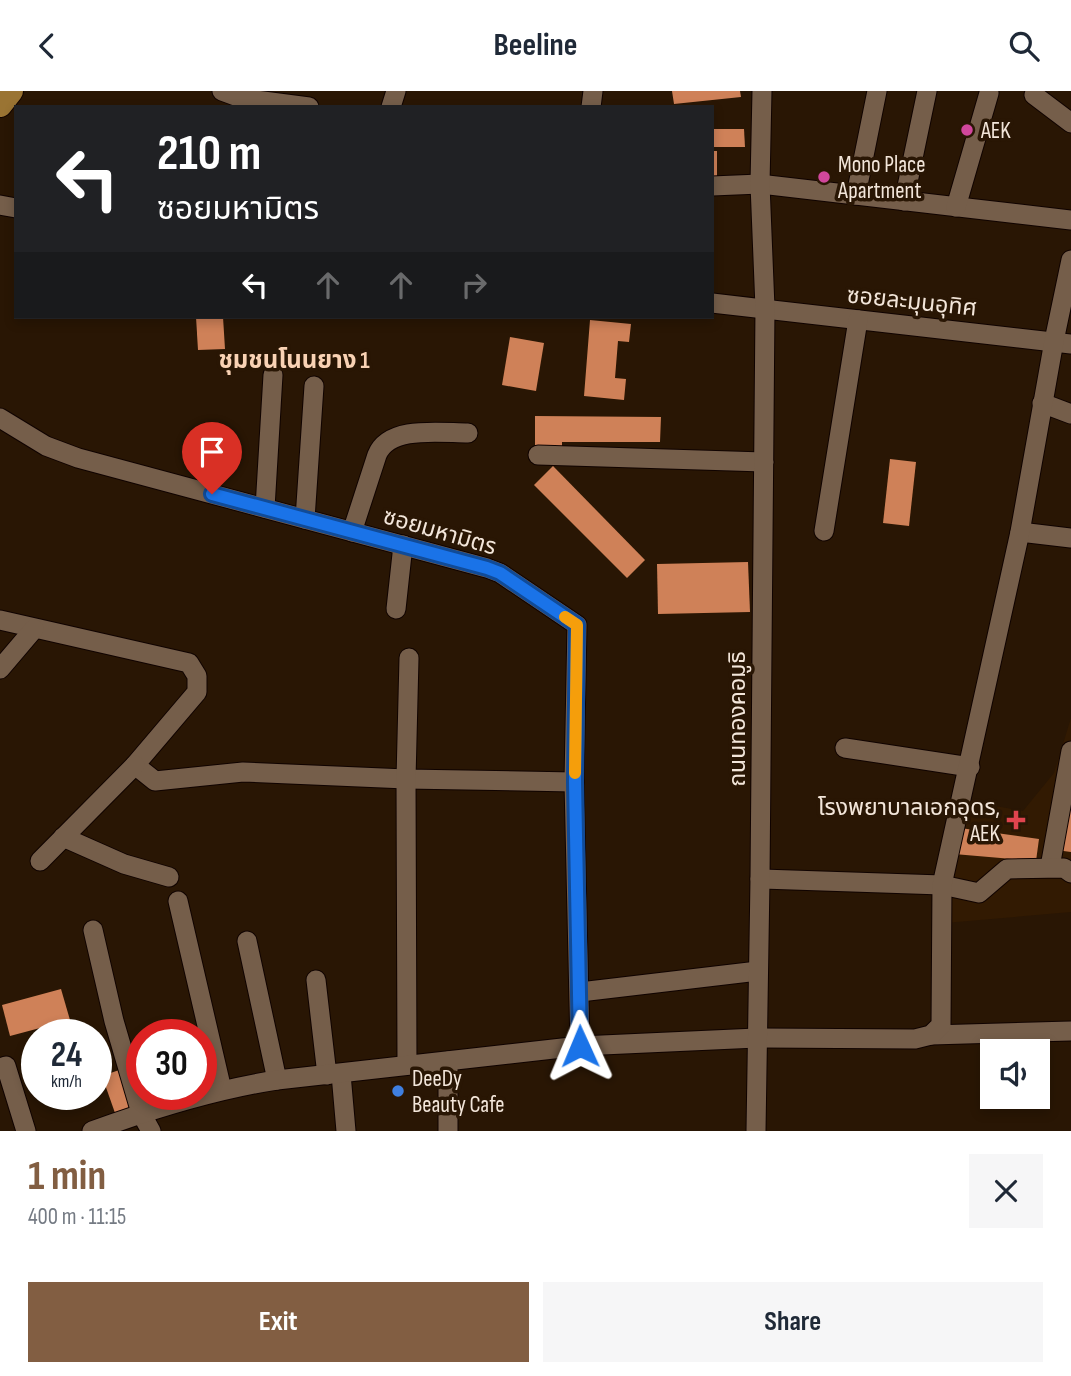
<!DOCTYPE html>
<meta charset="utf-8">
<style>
:root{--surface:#fff;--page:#f6f6f7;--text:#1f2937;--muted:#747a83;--accent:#825e42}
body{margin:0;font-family:"Sofia Sans Condensed","Noto Sans Thai",sans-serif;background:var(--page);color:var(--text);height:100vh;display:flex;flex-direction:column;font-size:26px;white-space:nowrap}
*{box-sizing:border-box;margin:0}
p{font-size:23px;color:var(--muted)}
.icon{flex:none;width:38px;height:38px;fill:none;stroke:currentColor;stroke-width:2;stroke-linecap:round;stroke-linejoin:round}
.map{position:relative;height:1040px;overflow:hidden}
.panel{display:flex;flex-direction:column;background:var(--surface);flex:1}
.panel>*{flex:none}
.top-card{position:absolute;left:14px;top:14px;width:700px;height:214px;border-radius:0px;box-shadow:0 4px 10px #0003;background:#202124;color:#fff;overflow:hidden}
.tools{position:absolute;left:980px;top:948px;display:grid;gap:14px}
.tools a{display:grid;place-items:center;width:70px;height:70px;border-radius:0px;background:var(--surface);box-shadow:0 4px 10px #0003;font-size:35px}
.speed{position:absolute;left:21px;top:928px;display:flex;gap:14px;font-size:35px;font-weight:700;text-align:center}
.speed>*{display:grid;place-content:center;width:91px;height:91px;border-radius:50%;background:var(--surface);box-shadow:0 4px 10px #0003;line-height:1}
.speed small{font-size:18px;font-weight:400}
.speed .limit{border:10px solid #d22;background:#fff;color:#111}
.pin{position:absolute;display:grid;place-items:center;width:60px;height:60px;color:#fff;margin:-72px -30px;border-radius:50% 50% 50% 0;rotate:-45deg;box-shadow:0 0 7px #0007}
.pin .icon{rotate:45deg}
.me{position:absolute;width:77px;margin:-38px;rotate:359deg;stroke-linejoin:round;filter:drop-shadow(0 0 5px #0008)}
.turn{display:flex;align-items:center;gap:24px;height:147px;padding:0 28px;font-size:32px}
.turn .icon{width:91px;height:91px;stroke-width:2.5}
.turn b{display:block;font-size:49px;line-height:60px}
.lanes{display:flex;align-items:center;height:66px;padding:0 28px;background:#0003;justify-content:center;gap:35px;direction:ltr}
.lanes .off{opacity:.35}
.round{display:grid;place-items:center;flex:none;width:74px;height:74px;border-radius:0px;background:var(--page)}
.head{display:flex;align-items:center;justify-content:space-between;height:119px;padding:0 28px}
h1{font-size:42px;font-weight:700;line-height:52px;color:var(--accent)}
.cta{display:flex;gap:14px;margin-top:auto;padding:14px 28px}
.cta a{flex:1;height:80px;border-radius:0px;background:var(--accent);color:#fff;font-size:28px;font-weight:700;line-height:80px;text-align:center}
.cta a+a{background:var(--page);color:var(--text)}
header{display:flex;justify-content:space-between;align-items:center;height:91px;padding:0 28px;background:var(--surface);font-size:32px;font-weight:700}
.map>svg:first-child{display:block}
.built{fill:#321a02}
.building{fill:#cf8158}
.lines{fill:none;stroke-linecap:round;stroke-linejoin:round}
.minor-casing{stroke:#100300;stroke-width:21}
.major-casing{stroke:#100300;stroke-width:26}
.minor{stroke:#755e4a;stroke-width:19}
.major{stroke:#9a7433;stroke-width:24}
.route-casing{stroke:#114b97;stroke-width:18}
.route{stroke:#1a73e8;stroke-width:12}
.slow{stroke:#f59e0b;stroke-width:12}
.hotel-dot{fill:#d1479c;stroke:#291604;stroke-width:2.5}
.health-dot{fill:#e0444e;stroke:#291604;stroke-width:2.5}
.shop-dot{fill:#3f7fe0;stroke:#291604;stroke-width:2.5}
.labels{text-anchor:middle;stroke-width:7;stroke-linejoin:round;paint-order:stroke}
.poi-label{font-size:23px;fill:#f3e6da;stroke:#291604;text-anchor:start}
.street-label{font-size:23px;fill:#f3e6da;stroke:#291604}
.neighbourhood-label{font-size:24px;font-weight:bold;fill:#f9d2b4;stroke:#291604}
</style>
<header><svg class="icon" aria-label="back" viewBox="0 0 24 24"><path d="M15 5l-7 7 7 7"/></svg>Beeline<svg class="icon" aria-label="search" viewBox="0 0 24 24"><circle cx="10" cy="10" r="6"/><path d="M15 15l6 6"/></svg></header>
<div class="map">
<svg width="1071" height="1040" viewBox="0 0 1071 1040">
<rect width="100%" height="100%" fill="#291604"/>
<polygon class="built" points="1071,627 1071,821 945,832 966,710 1023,720 1054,682"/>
<g class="building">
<polygon points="672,0 740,0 741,6 674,13"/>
<polygon points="712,38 744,38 745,56 712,56"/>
<polygon points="712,60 717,60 717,87 712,86"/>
<polygon points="196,226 223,226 225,258 198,259"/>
<polygon points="590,229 631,233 629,251 618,250 615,287 626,288 624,309 584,305"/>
<polygon points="510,246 544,252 536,300 502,294"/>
<polygon points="535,325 661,326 660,351 562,351 562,359 535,359"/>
<polygon points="890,368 916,371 909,435 883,432"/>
<polygon points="553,375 645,469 627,487 534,394"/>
<polygon points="748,471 750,521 658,523 657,473"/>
<polygon points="1071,694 1071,761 1056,759"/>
<polygon points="960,737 1039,748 1036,770 954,763"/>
<polygon points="61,898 70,929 10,945 2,914"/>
<polygon points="122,978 134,1016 115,1022 102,985"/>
</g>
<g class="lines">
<defs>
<g id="minor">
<polyline points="222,0 241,7 309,16"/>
<polyline points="1034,4 1071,32"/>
<polyline points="391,16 396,0"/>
<polyline points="591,16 593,0"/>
<polyline points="712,95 760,93 1071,129"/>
<polyline points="856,104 877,0"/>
<polyline points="904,110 927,0"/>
<polyline points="0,114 16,117"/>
<polyline points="956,116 989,2"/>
<polyline points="712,212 1071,253"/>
<polyline points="1042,312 1071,323"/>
<polyline points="0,327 46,355 78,367 487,477 500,482 577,534 574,691 580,955"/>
<polyline points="538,364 764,371"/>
<polyline points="265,417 273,284"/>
<polyline points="305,428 314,295"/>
<polyline points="824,440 858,229"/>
<path d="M352,441L377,364C389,334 441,342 468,342"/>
<polyline points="1020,441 1071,447"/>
<polyline points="396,518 403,454"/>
<polyline points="0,529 189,572 197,585 197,601 135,674 155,690 243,681 406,688 574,691"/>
<polyline points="0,578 34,538"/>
<polyline points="845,657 970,676"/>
<polyline points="63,746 124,773 169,786"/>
<polyline points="40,770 135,674"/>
<polyline points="1050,776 1071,660"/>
<polyline points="760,788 942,794 979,802 1007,778 1064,777 1071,782"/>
<polyline points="178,810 222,999"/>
<polyline points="93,839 114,930 141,1022 151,1040"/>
<polyline points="247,850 277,989"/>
<polyline points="316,889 327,984"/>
<polyline points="580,901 758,880"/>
<polyline points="931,944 1071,940"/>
<polyline points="448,970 448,1040"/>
<polyline points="407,974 406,688 409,567"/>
<polyline points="0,977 6,975 26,1040"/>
<polyline points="341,983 346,1040"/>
<path d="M92,1040C152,1018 213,999 277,989L580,955L757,947L915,948L931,944L941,934L942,794L1020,441L1054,250L1071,169"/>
<polyline points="756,1040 760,788 765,217 760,93 762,0"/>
</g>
<polyline id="major" points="0,14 11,0"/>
</defs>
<use href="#minor" class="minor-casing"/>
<use href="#major" class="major-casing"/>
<use href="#minor" class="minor"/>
<use href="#major" class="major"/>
</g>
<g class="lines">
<defs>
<polyline id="route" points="212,403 487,477 500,482 577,534 575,691 580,955"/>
</defs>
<use href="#route" class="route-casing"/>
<use href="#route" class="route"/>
<polyline class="slow" points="565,526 577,534 575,682"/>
</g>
<g class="hotel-dot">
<circle cx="967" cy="39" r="7"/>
<circle cx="824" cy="86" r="7"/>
</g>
<path class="health-dot" d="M1012.5 718.5h7v7h7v7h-7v7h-7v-7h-7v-7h7z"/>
<circle class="shop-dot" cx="398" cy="1000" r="7"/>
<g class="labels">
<g class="poi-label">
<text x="981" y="47">AEK</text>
<text x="838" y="81">Mono Place<tspan x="838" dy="26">Apartment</tspan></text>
<text x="1000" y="724" text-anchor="end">โรงพยาบาลเอกอุดร,<tspan x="1000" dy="26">AEK</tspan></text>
<text x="412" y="995">DeeDy<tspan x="412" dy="26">Beauty Cafe</tspan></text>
</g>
<g class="street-label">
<text transform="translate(912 210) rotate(6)" y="8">ซอยละมุนอุทิศ</text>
<text transform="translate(440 440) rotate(16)" y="8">ซอยมหามิตร</text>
<text transform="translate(737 628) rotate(-90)" y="8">ถนนทองคอมูธิ</text>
</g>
<g class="neighbourhood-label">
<text x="294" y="277">ชุมชนโนนยาง 1</text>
</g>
</g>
</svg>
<div class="tools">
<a><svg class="icon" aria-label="sound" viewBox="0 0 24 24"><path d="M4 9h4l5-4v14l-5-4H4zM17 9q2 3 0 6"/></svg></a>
</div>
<div class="speed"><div>24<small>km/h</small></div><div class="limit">30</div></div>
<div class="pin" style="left:212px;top:403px;background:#d93025"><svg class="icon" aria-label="arrive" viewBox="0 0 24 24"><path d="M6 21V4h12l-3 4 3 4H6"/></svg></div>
<svg class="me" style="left:580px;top:955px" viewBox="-20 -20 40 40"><path d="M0-17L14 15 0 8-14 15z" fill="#1a73e8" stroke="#fff" stroke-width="4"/></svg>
<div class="top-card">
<div class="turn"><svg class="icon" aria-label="left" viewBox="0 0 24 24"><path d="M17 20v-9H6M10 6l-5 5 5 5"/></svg><div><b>210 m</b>ซอยมหามิตร</div></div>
<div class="lanes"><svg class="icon" aria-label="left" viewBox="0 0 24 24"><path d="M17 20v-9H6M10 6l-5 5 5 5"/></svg><svg class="icon off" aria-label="ahead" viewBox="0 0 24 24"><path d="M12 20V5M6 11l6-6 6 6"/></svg><svg class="icon off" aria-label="ahead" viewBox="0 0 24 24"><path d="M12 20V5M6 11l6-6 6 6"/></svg><svg class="icon off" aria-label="right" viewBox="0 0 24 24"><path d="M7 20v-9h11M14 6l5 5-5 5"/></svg></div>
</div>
</div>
<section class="panel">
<div class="head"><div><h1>1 min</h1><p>400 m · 11:15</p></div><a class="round"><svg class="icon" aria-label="close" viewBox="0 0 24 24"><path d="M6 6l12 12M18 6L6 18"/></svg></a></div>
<div class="cta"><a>Exit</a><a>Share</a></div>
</section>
